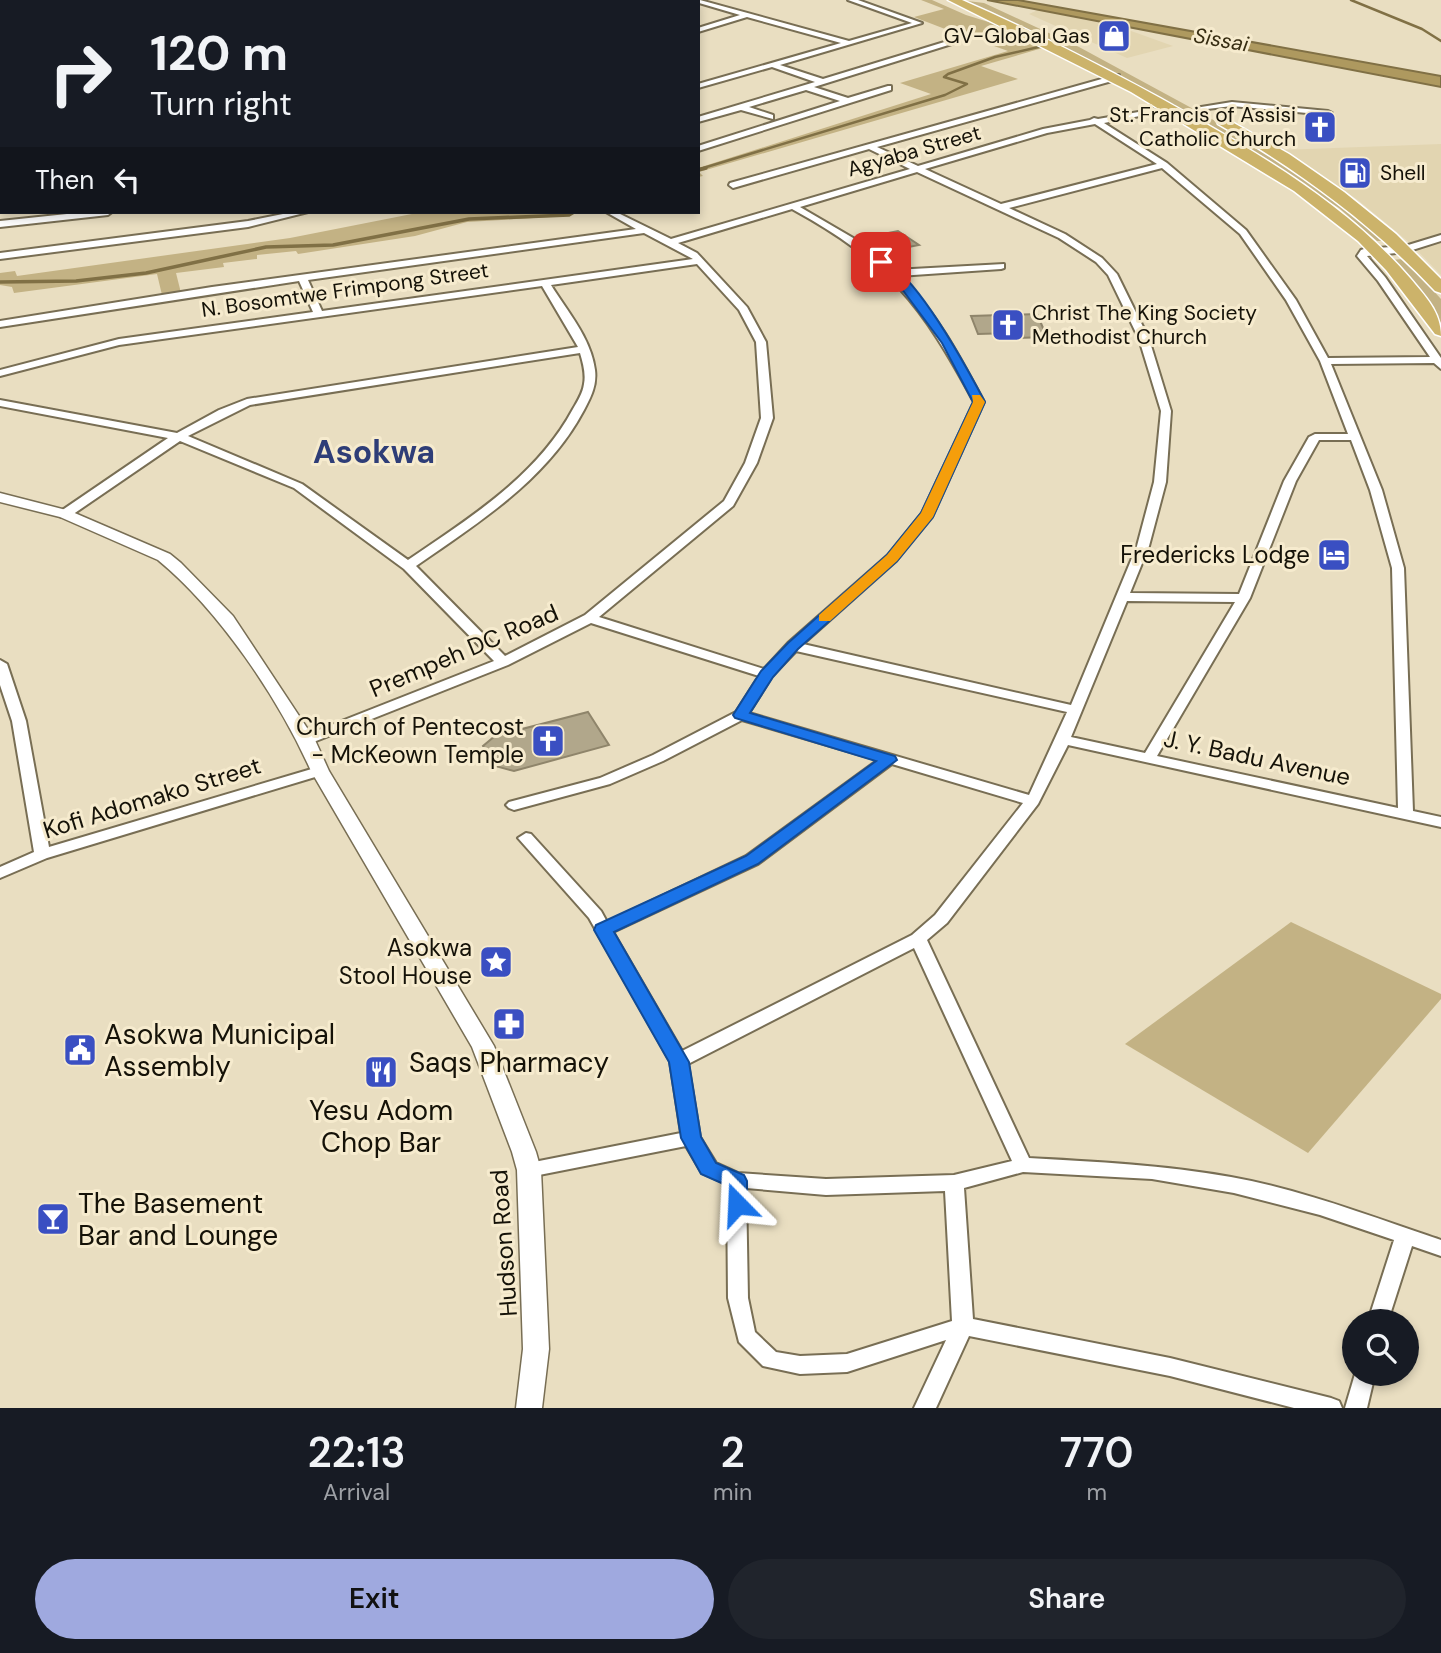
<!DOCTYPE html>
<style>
:root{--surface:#171b24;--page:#20242c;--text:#f1f3f6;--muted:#9ea1a6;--accent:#9fa9df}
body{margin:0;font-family:"DM Sans",sans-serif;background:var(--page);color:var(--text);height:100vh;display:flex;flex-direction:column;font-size:26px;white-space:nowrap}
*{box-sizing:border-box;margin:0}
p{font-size:23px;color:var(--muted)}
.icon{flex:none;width:38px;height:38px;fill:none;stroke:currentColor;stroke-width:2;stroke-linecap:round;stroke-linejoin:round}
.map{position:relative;height:1408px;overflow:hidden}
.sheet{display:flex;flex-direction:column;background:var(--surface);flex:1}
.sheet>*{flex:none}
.hud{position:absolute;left:0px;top:0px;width:700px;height:214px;box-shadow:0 4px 10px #0003;background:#171b24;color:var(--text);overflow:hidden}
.controls{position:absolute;left:1342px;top:1309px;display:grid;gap:14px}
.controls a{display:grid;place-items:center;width:77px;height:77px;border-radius:50%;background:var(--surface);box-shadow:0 4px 10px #0003;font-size:35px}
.pin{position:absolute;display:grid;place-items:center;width:60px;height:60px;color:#fff;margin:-30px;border-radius:14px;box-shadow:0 4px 10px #0006}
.me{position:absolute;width:77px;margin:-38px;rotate:339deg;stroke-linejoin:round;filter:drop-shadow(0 0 5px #0008)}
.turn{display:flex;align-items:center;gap:24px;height:147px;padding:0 35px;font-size:32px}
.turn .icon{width:91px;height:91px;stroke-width:2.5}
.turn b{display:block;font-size:49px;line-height:60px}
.then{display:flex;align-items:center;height:66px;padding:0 35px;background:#0003;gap:14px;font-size:26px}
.eta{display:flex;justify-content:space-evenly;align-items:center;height:119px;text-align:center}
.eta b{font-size:42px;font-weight:600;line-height:49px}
.action{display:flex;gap:14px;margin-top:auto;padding:14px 35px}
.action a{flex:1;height:80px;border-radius:42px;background:var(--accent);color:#111;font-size:28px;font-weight:600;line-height:80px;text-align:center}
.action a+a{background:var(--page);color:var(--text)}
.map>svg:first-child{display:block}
.built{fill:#e2d5b1}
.green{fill:#c3b284}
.water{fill:#ae995f;stroke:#807045;stroke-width:2}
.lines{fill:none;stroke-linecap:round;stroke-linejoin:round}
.stream-far1{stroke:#807045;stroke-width:2.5}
.stream{stroke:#807045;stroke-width:3.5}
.building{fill:#b1a78b;stroke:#8f856b;stroke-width:2}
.minor-casing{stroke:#786e54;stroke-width:4}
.tertiary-casing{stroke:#786e54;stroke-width:3}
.trunk-casing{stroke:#fff;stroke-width:3}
.minor{fill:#fff;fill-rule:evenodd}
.tertiary{fill:#fff;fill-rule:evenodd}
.trunk{fill:#ccb36a;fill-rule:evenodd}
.route{fill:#1a73e8;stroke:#114b97;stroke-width:2}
.slow{fill:#f59e0b}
.labels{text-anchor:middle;stroke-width:6;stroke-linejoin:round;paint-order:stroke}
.far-poi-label{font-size:21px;fill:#151208;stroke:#f6ebce;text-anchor:end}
.far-water-label{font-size:21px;font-style:italic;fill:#372d12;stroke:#f6ebce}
.far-street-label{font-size:21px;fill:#151208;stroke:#f6ebce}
.poi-label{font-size:24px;fill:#151208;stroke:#f6ebce;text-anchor:end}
.street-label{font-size:24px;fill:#151208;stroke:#f6ebce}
.near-poi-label{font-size:28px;fill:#151208;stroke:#f6ebce;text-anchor:start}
.district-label{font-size:32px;font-weight:bold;fill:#2e3d77;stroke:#f6ebce}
</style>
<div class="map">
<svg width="1441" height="1408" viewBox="0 0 1441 1408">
<rect width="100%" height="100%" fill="#e9dec1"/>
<g class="built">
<polygon points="1038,10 1120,27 1173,46 1127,58 1029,14"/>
<polygon points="1441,144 1441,275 1410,243 1358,200 1281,150"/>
</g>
<g class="green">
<polygon points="921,0 932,0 966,15 1011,29 1046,47 981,66 1018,79 699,172 703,176 698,177 698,168 931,94 900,83 1008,51 994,46 1007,41 983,35 958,34 914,17 944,9"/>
<polygon points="959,0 984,3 1079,47 1210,118 1303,173 1390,241 1377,241 1339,208 1242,147"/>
<polygon points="422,212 579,212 568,216 467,222 415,236 298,254 296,251 257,255 257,259 223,263 224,267 176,273 181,293 162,295 157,274 14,293 12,287 0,285 0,273 15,271 17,276 290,238"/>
<polygon points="1404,259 1441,299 1441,323 1390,260"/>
<polygon points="1291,922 1441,994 1441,999 1308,1153 1125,1044"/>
</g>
<polygon class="water" points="987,0 1018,0 1441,76 1441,87"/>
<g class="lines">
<g class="stream-far1">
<polyline points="1351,0 1422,29 1441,41"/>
<polyline points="66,2 71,0"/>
<polyline points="700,169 945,95 967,84 944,77 948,74 995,57 1043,46"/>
</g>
<g class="stream">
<polyline points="698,170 706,168"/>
<polyline points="0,282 76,281 146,273 266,247 333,245 469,219 569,215 574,212"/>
</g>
</g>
<g class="building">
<polygon points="898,231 919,245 893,250 873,236"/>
<polygon points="1037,314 1047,337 1014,338 1012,333 978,334 971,316"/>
<polygon points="588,712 609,745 514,771 495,766 483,746 495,736"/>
</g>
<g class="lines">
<defs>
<g id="minor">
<polygon points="117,0 142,0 114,2"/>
<polygon points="348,0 372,0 345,2"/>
<polygon points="689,0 700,0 849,41 912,23 848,0 858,0 922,23 780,65 823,79 951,40 958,42 814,87 848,98 888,86 891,86 891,90 698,151 698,146 840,101 806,90 749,107 773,115 773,119 741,110 698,122 698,117 815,82 772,67 698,88 698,84 841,43 747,17 698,32 698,28 740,15"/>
<rect x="0" y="29" width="2" height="4"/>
<polygon points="0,66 2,66 0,71"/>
<path d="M1116,75H1119V79L877,147L918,166L1043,129L1090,120L1094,118L1098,119L1173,106V110H1170L1104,123L1167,163L1246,230L1296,300L1328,358L1430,357L1378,281L1357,256L1361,250L1364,249L1405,246L1441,235V241L1406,252L1367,256L1385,277L1441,358V369L1434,363L1331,364L1382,490L1404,568L1413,811L1441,817V827L1068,745L1038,804L947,923L927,940L1029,1158C1097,1162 1164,1165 1231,1177C1303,1190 1372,1217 1441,1240V1256L1412,1246L1388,1321H1368L1394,1240L1320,1215L1234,1193L1152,1179L1023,1172L964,1188L973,1319L1170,1358L1331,1398L1339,1401L1342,1408H1294L1170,1376L969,1336L936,1408H914L946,1340L847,1372L800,1374L763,1366L739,1342L728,1298L727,1184L702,1173L686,1146L529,1177L522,1175L520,1170L522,1165L529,1163L681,1133L670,1061L589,918L518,838L526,833L531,834L601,911L607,922L746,856L878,760L742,720L663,761L610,784L514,810L509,808L506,805L509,802L600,778L653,755L736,712L759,676L591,623L508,665L311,743H301L299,740L301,737L494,661L404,569L294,488L180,441L69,517H61L59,514L61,511L168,438L0,406V400L177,433L219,410L247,399L578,347L542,286L119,345L0,376V370L119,339L313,312L299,281L0,327V321L212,287L636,229L606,212H616L671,239L910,169L869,149L733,188L729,185L730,183ZM1095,124L1157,164L1001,204L925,169L1047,133ZM1162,168L1240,234L1286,300L1320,361L1348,434H1315L1309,437L1284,481L1239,594L1130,593L1149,546L1166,482L1171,411L1149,339L1117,274L1102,258L1065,234L1009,208ZM917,172L1059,238L1096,262L1108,275L1139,339L1161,411L1154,482L1137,546L1071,705L803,644L896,561L932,517L984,402C960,357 936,311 899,276L1001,269L1004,268V264L894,270L860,242L800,207ZM792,209C889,262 922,305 974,402L922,513L888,555L788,643L764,669L599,617L733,506L757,463L773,418L766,342L747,307L697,253L678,243ZM644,233L693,259L322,311L308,280ZM697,264L739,310L756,342L761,418L745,463L724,501L585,615L505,656L416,566C478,523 547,480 584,410C591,397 597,385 595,370C591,338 567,311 551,285ZM580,353C583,363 586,374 584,384C583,393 577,402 573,409C537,476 470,518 408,560L302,484L188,436L250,405ZM1319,440H1351L1370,490L1392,568L1398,808L1157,756L1250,598L1296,481ZM1127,601L1235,602L1145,753L1071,737ZM796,651L1067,712L1029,795L749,713L772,676ZM892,764L1023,803L935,915L912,935L682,1051L613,932L758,864ZM914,948L1012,1161L954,1175L826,1179L738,1173L716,1163L700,1137L688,1064ZM746,1188L826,1195L945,1191L952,1321L847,1354L800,1356L776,1352L755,1332L748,1298Z"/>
<polygon points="1232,102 1328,111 1332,113 1328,115 1232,106 1199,110 1195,108"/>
<rect x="0" y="115" width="2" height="4"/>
<polygon points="0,171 2,171 0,177"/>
<polygon points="86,212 112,212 108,215 0,227 0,221"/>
<polygon points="293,212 308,212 248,227 0,259 0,253 248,221"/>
<polygon points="0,660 7,664 26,721 49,847 315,768 320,766 327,771 325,774 47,858 0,878 0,867 34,852 12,721 0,685"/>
<polygon points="1355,1374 1375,1374 1367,1408 1345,1408"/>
</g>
<path id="tertiary" d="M0,493L70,511L170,554L181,563L233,616L315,740L329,771L494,1046L536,1152L541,1170L549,1349L542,1408H516L523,1349L517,1170L512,1152L472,1047L311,771C279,699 219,610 158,560L60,517L0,502Z"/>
<g id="trunk">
<path d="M948,0H962C1046,37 1128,79 1208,125C1281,167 1354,213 1410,278C1425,296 1441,312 1441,336L1435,334L1386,270L1358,241L1294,191L1131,92Z"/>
<path d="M1223,117L1289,154L1344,192L1396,234L1441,279V293L1435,291C1371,223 1299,171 1218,124L1217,121Z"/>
</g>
</defs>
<use href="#minor" class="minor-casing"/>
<use href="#tertiary" class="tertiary-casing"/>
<use href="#trunk" class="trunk-casing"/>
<use href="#minor" class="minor"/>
<use href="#tertiary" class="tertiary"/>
<use href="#trunk" class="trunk"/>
</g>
<path class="route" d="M881,259C916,273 967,368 985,402L933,517L897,561L798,649L773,677L750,713L895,756L897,760L758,864L614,932L689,1062L701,1137L716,1163L744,1175L747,1181V1204L744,1210L737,1213L729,1210L726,1185L701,1174L681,1138L669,1062L594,930L596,925L746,856L876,761L735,718L733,715L761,671L788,643L887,555L921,513L973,402L942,343L904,292L876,262Z"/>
<polygon class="slow" points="972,395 980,395 985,402 933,517 897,561 830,621 819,621 819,615 887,555 921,513 973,402"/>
<defs>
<symbol id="shop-square" viewBox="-11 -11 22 22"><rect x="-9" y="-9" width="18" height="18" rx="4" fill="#3a4fc2" stroke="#f6ebce"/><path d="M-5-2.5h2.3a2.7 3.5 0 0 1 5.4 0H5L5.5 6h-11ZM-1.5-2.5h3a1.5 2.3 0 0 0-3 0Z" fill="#fff"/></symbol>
<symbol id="church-square" viewBox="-11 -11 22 22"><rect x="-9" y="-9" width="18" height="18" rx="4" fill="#3a4fc2" stroke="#f6ebce"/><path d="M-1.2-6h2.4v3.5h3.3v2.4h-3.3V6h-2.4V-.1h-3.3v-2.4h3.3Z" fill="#fff"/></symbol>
<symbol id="fuel-square" viewBox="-11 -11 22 22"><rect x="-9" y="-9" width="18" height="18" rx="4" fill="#3a4fc2" stroke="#f6ebce"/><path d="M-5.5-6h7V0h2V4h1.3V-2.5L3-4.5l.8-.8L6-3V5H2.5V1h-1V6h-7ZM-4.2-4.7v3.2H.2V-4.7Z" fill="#fff"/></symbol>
<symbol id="hotel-square" viewBox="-11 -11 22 22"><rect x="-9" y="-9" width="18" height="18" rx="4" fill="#3a4fc2" stroke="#f6ebce"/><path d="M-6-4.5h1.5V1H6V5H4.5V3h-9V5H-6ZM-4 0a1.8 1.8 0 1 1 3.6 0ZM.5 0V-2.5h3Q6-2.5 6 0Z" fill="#fff"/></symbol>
<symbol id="sight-square" viewBox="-11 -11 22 22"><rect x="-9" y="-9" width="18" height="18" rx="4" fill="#3a4fc2" stroke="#f6ebce"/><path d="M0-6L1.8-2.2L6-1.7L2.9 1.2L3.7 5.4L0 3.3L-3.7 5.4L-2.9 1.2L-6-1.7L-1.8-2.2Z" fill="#fff"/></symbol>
<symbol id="pharmacy-square" viewBox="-11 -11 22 22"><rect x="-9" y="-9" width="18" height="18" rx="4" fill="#3a4fc2" stroke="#f6ebce"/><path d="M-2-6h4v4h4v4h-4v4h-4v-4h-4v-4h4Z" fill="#fff"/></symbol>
<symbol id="civic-square" viewBox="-11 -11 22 22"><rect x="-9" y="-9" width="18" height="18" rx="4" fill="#3a4fc2" stroke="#f6ebce"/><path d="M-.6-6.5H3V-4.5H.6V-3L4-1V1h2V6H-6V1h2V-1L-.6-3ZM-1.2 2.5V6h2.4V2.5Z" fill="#fff"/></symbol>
<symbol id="restaurant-square" viewBox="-11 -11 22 22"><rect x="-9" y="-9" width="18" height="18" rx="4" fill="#3a4fc2" stroke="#f6ebce"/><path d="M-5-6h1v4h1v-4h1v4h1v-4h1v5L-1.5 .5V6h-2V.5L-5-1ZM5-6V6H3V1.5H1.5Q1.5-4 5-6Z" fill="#fff"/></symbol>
<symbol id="bar-square" viewBox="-11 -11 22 22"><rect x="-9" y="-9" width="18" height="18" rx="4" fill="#3a4fc2" stroke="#f6ebce"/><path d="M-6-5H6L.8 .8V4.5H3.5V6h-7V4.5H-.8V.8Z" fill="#fff"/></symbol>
</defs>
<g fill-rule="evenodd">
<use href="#shop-square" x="1095" y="17" width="38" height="38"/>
<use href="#church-square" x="1301" y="108" width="38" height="38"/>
<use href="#fuel-square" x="1336" y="154" width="38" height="38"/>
<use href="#church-square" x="989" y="306" width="38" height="38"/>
<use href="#hotel-square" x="1315" y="536" width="38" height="38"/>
<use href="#church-square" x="529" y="722" width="38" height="38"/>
<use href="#sight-square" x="477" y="943" width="38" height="38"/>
<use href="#pharmacy-square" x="490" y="1005" width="38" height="38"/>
<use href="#civic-square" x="61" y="1031" width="38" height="38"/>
<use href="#restaurant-square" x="362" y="1053" width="38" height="38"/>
<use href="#bar-square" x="34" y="1200" width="38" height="38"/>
</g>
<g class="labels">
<g class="far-poi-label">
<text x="1090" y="43">GV-Global Gas</text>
<text x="1296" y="122">St. Francis of Assisi<tspan x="1296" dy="24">Catholic Church</tspan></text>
<text x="1380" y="180" text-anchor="start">Shell</text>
<text x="1032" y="320" text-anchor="start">Christ The King Society<tspan x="1032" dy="24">Methodist Church</tspan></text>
</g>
<g class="far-water-label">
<text transform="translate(1221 40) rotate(10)" y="7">Sissai</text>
</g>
<g class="far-street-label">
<text transform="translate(914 151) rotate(-16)" y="7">Agyaba Street</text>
<text transform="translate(345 290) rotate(-8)" y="7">N. Bosomtwe Frimpong Street</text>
</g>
<g class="poi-label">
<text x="1310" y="563">Fredericks Lodge</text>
<text x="524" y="735">Church of Pentecost<tspan x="524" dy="28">- McKeown Temple</tspan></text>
<text x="472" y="956">Asokwa<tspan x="472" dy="28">Stool House</tspan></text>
</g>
<g class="street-label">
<text transform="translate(464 651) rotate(-23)" y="8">Prempeh DC Road</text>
<text transform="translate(1257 758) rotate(12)" y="8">J. Y. Badu Avenue</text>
<text transform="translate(152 798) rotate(-17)" y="8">Kofi Adomako Street</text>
<text transform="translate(504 1243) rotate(-94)" y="8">Hudson Road</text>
</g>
<g class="near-poi-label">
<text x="104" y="1044">Asokwa Municipal<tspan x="104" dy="32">Assembly</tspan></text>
<text x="509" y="1072" text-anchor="middle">Saqs Pharmacy</text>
<text x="381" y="1120" text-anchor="middle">Yesu Adom<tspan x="381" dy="32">Chop Bar</tspan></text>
<text x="78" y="1213">The Basement<tspan x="78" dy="32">Bar and Lounge</tspan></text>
</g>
<g class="district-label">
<text x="374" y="463">Asokwa</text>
</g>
</g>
</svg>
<div class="controls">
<a><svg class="icon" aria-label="search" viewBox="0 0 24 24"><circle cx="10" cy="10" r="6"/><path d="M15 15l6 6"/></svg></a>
</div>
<div class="pin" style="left:881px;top:262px;background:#d93025"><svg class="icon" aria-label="arrive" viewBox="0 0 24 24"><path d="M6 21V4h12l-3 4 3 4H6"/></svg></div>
<svg class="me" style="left:737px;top:1204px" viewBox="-20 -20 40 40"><path d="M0-17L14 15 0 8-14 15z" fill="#1a73e8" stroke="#fff" stroke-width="4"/></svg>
<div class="hud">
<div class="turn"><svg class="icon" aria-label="right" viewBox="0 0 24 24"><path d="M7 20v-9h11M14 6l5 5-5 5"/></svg><div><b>120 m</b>Turn right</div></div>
<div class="then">Then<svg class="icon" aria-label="left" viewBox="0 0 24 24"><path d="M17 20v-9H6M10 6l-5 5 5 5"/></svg></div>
</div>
</div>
<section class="sheet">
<div class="eta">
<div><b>22:13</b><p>Arrival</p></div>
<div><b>2</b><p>min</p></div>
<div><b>770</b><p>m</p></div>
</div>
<div class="action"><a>Exit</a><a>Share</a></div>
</section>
